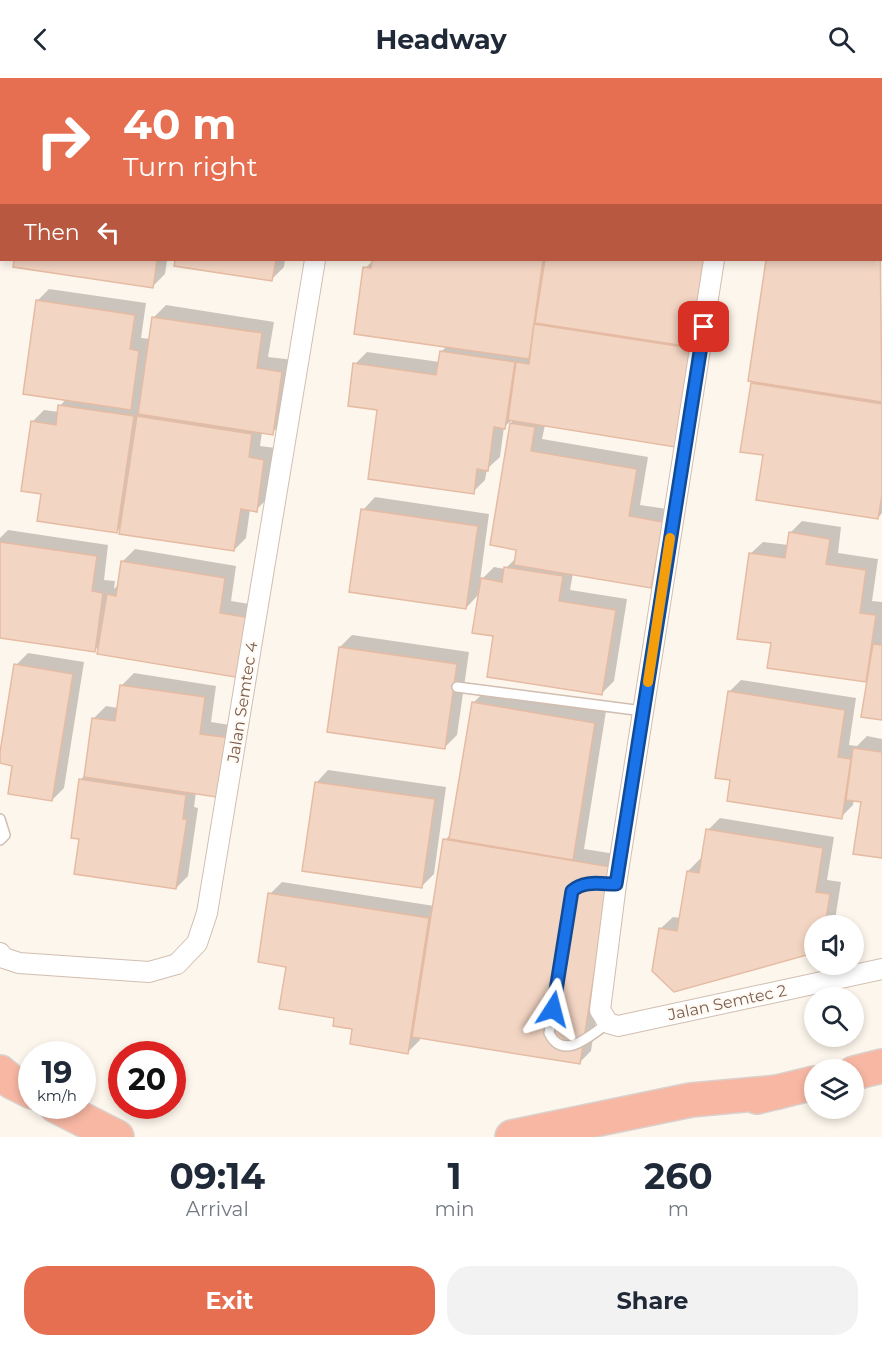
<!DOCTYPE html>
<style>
:root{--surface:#fff;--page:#f2f2f3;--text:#1f2937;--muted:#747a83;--accent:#e76f51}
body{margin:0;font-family:Montserrat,sans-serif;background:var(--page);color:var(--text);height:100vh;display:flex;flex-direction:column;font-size:22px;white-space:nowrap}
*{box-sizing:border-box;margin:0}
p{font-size:20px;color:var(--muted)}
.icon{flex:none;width:33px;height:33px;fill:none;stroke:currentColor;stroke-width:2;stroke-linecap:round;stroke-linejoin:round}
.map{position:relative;height:1059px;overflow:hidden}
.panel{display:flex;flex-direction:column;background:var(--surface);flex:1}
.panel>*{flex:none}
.hud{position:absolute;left:0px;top:0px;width:882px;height:183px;box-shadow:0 3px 9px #0003;background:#e76f51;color:#fff;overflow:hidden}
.controls{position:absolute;left:804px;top:837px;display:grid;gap:12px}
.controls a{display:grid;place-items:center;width:60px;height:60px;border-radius:50%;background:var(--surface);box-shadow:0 3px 9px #0003;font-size:30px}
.speed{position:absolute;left:18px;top:963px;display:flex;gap:12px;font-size:30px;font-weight:700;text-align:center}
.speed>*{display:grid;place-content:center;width:78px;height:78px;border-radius:50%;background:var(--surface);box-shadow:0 3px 9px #0003;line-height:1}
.speed small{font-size:15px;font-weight:400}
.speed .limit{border:9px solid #d22;background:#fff;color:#111}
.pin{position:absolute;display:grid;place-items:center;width:51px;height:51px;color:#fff;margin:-26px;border-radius:12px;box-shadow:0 3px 9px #0006}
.me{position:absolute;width:66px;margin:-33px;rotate:9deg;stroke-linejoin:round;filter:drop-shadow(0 0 4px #0008)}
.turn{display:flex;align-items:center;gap:21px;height:126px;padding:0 24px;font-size:27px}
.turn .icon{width:78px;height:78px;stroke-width:2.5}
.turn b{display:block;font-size:42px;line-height:51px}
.then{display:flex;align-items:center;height:57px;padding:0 24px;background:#0003;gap:12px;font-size:22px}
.eta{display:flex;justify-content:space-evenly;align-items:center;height:102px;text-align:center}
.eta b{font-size:36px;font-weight:700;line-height:42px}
.action{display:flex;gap:12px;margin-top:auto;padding:12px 24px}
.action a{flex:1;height:69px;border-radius:24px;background:var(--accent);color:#fff;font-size:24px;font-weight:700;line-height:69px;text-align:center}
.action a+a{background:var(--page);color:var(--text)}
header{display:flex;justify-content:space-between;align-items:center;height:78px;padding:0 24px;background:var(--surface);font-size:27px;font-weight:700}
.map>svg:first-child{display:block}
.shadow{fill:#0003}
.building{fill:#f3d5c3;stroke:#e6bba3;stroke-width:1.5}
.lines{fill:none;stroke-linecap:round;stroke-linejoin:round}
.service-casing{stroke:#d1beb0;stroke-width:12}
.minor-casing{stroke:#d1beb0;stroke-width:22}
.motorway-casing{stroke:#dad1cd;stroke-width:36}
.service{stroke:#fff;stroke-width:9}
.minor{stroke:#fff;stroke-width:20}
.motorway{stroke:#f7b7a3;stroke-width:33}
.route-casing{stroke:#114b97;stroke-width:15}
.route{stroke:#1a73e8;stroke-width:10}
.slow{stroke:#f59e0b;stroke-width:10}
.labels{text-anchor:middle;stroke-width:4.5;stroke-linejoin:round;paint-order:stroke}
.street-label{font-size:16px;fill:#7a5c4d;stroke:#fffaf3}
</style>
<header><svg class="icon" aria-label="back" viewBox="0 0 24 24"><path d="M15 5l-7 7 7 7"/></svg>Headway<svg class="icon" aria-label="search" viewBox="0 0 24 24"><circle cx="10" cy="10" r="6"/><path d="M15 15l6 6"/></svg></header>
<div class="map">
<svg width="882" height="1059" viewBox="0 0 882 1059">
<rect width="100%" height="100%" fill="#fdf6ec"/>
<g class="shadow">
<polygon points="880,146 882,435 878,440 765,376 753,306 756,302 750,301 768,182 880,182"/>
<polygon points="15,182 167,182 165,196 153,208 14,188"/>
<polygon points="177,182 285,182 284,189 272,201 176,187"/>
<polygon points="374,182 715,182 687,355 545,347 542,361 648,379 640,427 674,432 663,497 651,509 573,495 570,512 627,521 614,603 602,615 495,557 480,515 466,530 363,432 375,419 489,436 480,503 494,489 505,491 517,479 518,470 491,466 512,342 504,349 500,379 487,391 485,402 473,414 355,286 367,274 440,284 441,274 447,268 365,190"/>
<polygon points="49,211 146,225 141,260 151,261 154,239 166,227 274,244 268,279 294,282 284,343 272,355 262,354 260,368 276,370 268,420 256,432 250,431 246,460 234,472 122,448 117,453 42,415 32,344 44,332 59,334 60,328 66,321 37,223"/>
<polygon points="802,443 841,449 838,475 878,481 872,523 882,524 882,641 868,603 769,588 772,564 750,476 763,464 789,467 790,455"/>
<polygon points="8,452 108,467 104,502 115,503 114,511 119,506 122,484 135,471 236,488 231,523 262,528 253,586 100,567 94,573 0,559 0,460"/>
<polygon points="352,557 469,574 457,657 445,669 340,569"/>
<polygon points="28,575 84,584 64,710 52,722 14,686 0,684 16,587"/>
<polygon points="134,595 216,608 211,644 243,649 196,714 194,729 198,730 188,798 176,810 81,760 81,701 86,696 94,640 106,628 118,630 122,607"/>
<polygon points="741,602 856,620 849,667 857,668 867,658 882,661 882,778 863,722 854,721 853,727 841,739 732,701 729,614"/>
<polygon points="485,613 606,633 584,771 622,777 591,973 579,985 420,959 420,962 408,974 354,950 336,939 287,887 270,816 282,804 434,828 445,762 452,755 473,625"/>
<polygon points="328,692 446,709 434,796 422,808 316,705"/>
<polygon points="720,740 834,759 827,802 841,804 834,848 814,848 814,874 674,912 660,851 673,839 681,840 688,793 700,781 703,782 708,752"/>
</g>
<g class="building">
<polygon points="880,159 882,324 748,303 766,182 880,182"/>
<polygon points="14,182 157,182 153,210 13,189"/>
<polygon points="175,182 276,182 272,203 174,188"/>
<polygon points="372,182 543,182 529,281 354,256 363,189 371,190"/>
<polygon points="545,182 705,182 692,269 535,245"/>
<polygon points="36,222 135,237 130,271 139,273 131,332 23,316"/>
<polygon points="152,239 262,255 257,290 282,294 273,357 138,336"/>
<polygon points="534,246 690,270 675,369 508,342 516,284 529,286"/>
<polygon points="440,273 515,284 505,351 494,349 488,393 477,391 474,416 368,401 377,332 348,328 353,285 436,297"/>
<polygon points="751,305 882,326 882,417 878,441 756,422 763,377 740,374"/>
<polygon points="58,327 134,338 117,455 37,443 41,416 21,413 31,343 56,347"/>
<polygon points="137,338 252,356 249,379 264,382 257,434 241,431 234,473 119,456"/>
<polygon points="510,345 535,349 531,373 637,391 629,438 663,444 651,510 514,487 516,472 490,467"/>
<polygon points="361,431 478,448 466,531 349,514"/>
<polygon points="789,454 830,461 826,486 866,492 860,535 876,537 866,604 767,590 771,565 737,561 749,475 785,480"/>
<polygon points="0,464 97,478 92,513 103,515 95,574 0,560"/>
<polygon points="121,483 225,500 220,535 251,540 241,600 97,576 107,516 116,518"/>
<polygon points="504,489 563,498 559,523 616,532 602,617 487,599 493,558 472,555 481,500 502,504"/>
<polygon points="873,566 882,567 882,642 861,639"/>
<polygon points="339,569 457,586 445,671 327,654"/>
<polygon points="14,586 73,596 52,723 8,716 12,688 0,685 0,674"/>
<polygon points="120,607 205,619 200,656 232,660 223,720 84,699 92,640 115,643"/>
<polygon points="728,613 845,632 838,679 851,681 842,741 727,723 730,702 715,700"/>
<polygon points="472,624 595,645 573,782 449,761"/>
<polygon points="853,670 882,674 882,780 853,776 861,724 846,722"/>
<polygon points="79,701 186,717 183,741 187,741 176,811 74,796 79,761 71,760"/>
<polygon points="315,704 435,721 422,810 302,793"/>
<polygon points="706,751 823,770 816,814 830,816 825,848 814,848 814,875 674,914 652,893 659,850 677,853 687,793 699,795"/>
<polygon points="443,761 611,789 580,986 412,959"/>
<polygon points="268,815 429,840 408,976 350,966 352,951 333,948 334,940 279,931 286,889 258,884"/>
</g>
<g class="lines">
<defs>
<g id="service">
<polyline points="457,609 643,633"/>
<polyline points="0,741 5,757 0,762"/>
<path d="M608,945C591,957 563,984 549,955L572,813C585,802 600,806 616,806"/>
</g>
<g id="minor">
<polyline points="0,59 2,57"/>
<polyline points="880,131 882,132"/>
<polyline points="714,182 616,806 600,932 608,945 618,948 882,891"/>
<polyline points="0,875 4,880 19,885 149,894 177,886 197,865 207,835 315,182"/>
</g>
<g id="motorway">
<polyline points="0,994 12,1004 32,1014"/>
<polyline points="854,995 882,988"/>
<polyline points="757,1019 814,1005"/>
<polyline points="56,1028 117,1059"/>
<polyline points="512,1059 691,1022 778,1014"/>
</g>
</defs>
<use href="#service" class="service-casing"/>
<use href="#minor" class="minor-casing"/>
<use href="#motorway" class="motorway-casing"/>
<use href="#service" class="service"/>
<use href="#minor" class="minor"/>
<use href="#motorway" class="motorway"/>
</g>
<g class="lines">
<defs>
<path id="route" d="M553,931L572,813C584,802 600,806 616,806L704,249"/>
</defs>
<use href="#route" class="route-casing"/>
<use href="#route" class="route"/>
<polyline class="slow" points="648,604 670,460"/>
</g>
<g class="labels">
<g class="street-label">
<text transform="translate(242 624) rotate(-81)" y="6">Jalan Semtec 4</text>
<text transform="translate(727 924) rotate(-12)" y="6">Jalan Semtec 2</text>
</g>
</g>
</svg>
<div class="controls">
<a><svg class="icon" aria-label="sound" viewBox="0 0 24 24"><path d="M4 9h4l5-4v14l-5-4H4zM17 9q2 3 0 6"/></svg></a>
<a><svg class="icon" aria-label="search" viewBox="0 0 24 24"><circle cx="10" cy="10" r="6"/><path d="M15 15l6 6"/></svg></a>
<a><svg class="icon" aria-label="layers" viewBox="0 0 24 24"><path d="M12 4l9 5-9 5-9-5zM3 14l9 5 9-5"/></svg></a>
</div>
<div class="speed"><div>19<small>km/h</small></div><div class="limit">20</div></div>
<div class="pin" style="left:704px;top:249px;background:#d93025"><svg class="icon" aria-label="arrive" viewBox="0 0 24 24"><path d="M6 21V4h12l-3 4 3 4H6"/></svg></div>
<svg class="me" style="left:553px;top:931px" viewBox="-20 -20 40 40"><path d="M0-17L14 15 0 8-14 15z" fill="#1a73e8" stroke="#fff" stroke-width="4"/></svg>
<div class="hud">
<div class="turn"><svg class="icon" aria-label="right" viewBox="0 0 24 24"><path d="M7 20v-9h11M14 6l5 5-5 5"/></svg><div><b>40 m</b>Turn right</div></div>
<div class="then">Then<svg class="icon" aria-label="left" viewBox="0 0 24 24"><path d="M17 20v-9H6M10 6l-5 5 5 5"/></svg></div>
</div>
</div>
<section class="panel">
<div class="eta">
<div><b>09:14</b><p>Arrival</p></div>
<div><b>1</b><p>min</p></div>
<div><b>260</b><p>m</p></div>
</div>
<div class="action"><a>Exit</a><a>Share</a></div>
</section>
